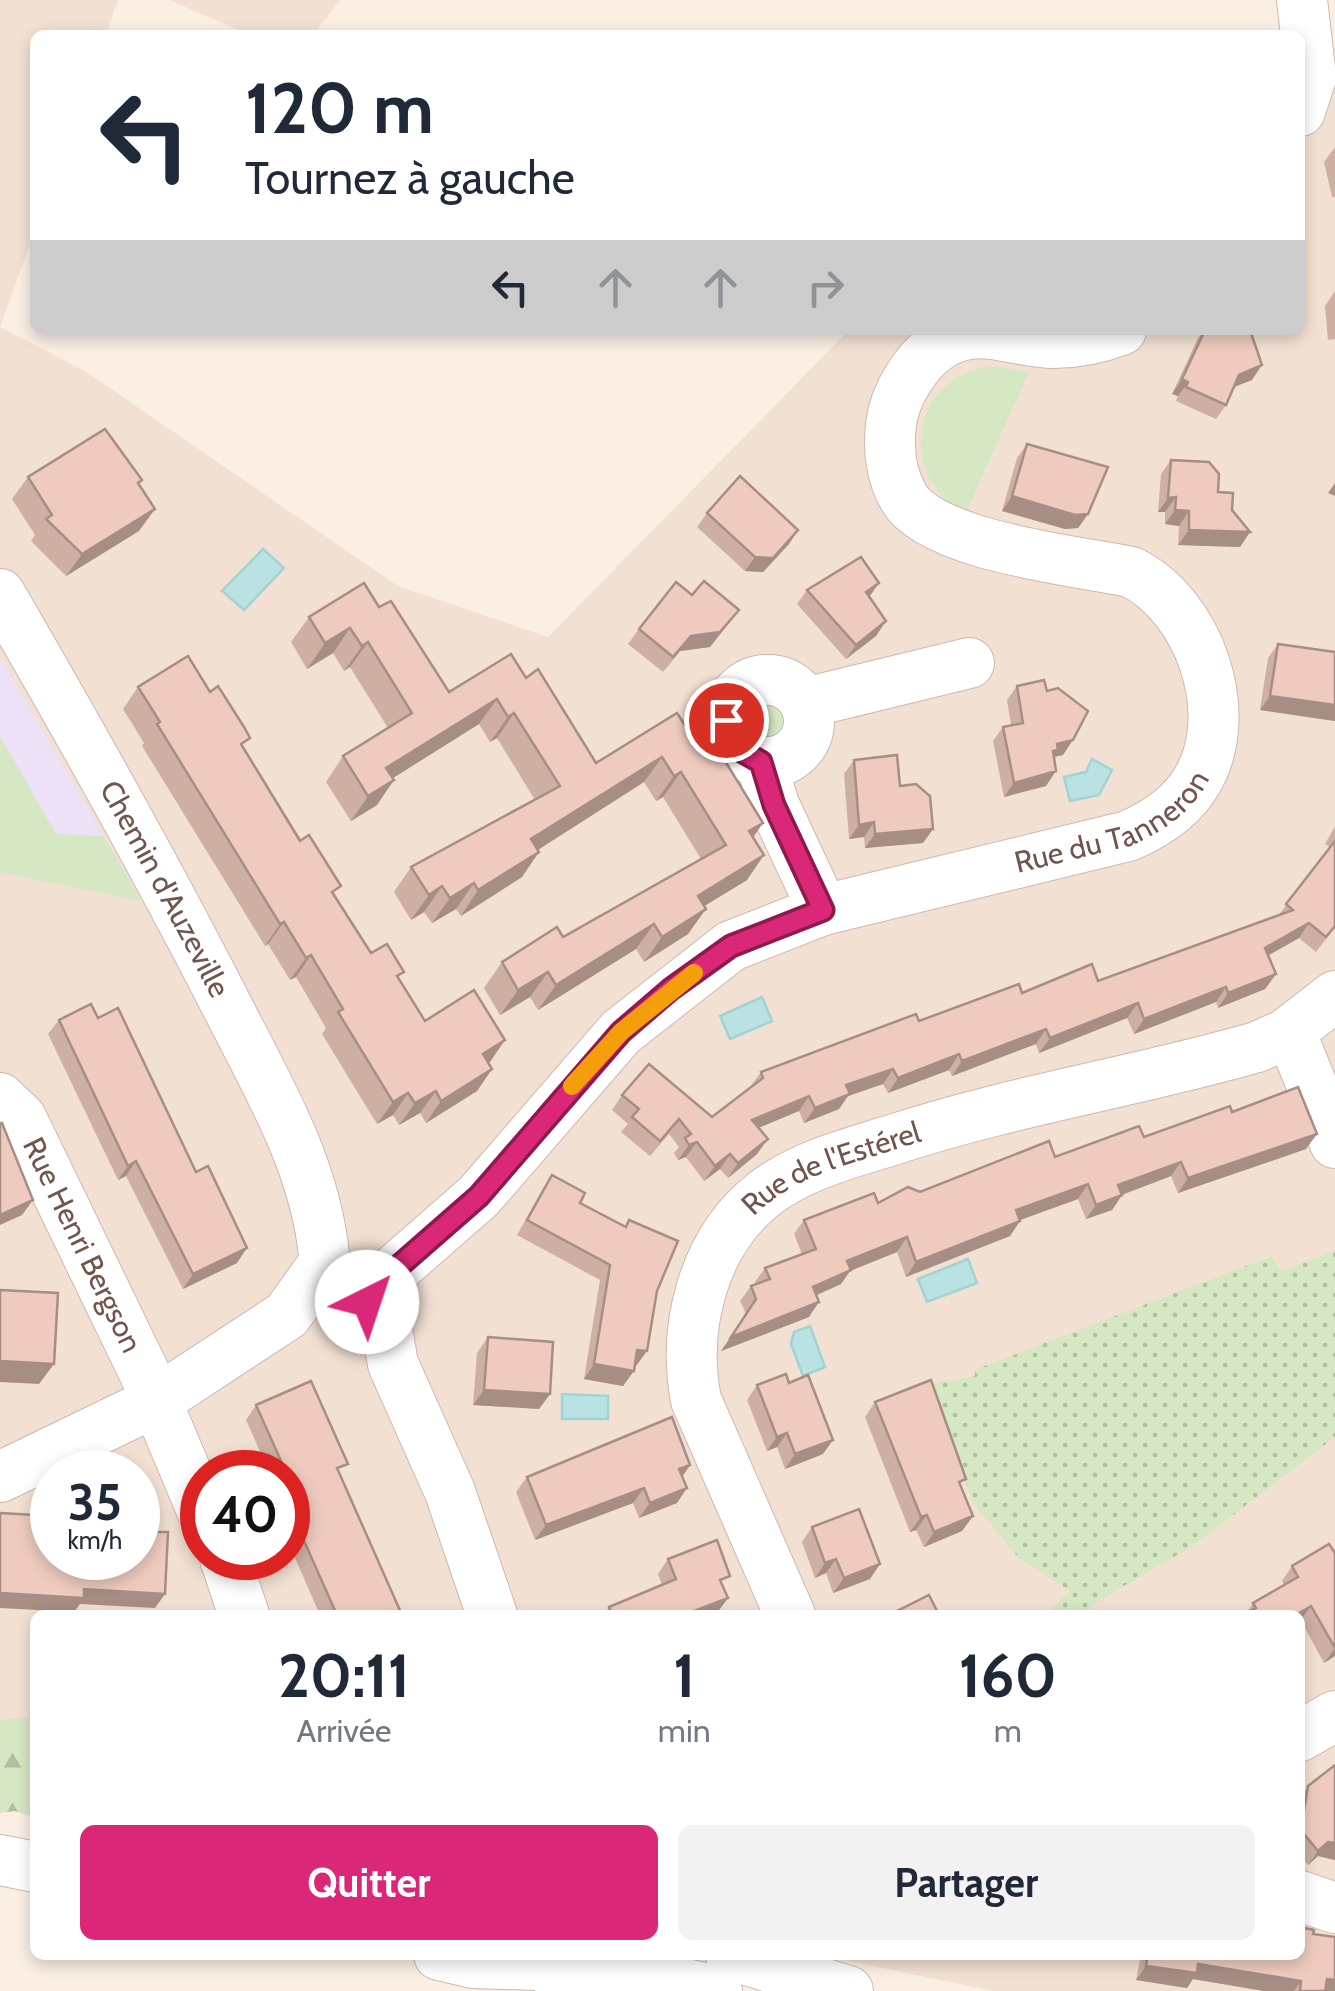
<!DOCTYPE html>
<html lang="fr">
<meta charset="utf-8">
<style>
:root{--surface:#fff;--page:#f2f2f3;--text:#1f2937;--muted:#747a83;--accent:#db2777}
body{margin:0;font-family:Cabin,sans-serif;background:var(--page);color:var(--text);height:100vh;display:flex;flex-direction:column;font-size:38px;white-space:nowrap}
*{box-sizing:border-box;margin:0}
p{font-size:32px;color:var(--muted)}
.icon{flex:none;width:55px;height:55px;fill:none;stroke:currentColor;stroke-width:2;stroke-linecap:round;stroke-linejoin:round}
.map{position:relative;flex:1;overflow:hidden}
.details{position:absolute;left:30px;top:1610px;width:1275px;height:350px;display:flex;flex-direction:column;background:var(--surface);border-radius:15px;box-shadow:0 5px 15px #0003}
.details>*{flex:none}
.banner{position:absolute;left:30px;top:30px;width:1275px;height:305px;border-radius:15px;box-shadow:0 5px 15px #0003;background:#fff;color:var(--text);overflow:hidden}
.speed{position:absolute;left:30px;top:1450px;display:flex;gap:20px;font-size:50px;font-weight:700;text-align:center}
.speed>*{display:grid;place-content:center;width:130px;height:130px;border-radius:50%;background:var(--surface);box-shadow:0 5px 15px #0003;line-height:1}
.speed small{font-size:25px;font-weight:400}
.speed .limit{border:15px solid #d22;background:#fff;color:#111}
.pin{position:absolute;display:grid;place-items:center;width:85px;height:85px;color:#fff;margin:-42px;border:5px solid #fff;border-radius:50%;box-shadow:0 2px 10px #0007}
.me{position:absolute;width:110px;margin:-55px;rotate:41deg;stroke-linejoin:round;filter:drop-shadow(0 0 8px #0008)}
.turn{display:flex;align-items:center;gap:35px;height:210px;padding:0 50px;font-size:45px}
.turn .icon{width:130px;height:130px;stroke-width:2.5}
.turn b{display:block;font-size:70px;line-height:85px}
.lanes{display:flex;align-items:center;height:95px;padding:0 50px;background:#0003;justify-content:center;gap:50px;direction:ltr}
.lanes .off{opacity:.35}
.eta{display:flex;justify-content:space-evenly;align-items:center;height:170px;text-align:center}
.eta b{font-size:60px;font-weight:700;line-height:70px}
.button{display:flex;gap:20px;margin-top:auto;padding:20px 50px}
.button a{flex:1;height:115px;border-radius:15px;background:var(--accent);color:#fff;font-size:40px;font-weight:700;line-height:115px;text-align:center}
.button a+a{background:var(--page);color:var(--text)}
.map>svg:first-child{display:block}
.residential{fill:#f2e0d3;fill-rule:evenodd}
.education{fill:#ece1f7}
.grass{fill:#d6e7c4}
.forest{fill:url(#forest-firs)}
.park{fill:url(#park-dots)}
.water{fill:#bae2e3;stroke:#a1d2d4;stroke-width:2.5}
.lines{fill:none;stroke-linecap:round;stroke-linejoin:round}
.minor-casing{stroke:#cdb8af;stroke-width:52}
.minor{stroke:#fff;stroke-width:50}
.wall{fill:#cdafa3}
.shaded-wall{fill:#a78e85}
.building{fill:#eecbbe;stroke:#a78e85;stroke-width:2.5}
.route-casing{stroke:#8e194d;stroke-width:25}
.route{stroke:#db2777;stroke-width:18}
.slow{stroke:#f59e0b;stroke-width:18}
.labels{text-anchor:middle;stroke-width:9;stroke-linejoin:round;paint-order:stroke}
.street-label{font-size:30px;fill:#71544c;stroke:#fef4ea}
</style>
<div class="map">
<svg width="1335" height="1991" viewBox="0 0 1335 1991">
<defs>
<pattern id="forest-firs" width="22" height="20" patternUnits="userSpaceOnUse" patternTransform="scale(2.5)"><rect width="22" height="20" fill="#d6e7c4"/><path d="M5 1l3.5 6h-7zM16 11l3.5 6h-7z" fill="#b2bea1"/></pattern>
<pattern id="park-dots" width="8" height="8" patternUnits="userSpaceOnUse" patternTransform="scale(2.5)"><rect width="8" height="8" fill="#d6e7c4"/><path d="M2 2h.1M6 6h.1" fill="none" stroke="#b2bea1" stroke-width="1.8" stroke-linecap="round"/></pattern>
</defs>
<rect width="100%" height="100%" fill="#fbefe4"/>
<g class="residential">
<path d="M0,0H118L106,35H35V230L0,327L85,371L398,586L548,637L849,330H1300V58L1335,49V1991H993L821,1955H1300V1615H35V1729L0,1727ZM52,1472H138V1558H52ZM202,1472H288V1558H202Z"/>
<polygon points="169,0 340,0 313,35 250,35"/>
</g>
<polygon class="education" points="0,657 104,836 141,901 0,872"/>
<g class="grass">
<path d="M994,366L1029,372L965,515C895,474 910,375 994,366Z"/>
<circle cx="767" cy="721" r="27"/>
<polygon points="0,736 56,834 104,836 141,901 0,872"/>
</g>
<polygon class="forest" points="35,1717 35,1818 15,1811 0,1813 0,1720"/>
<polygon class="park" points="1335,1251 1335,1437 1191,1547 1093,1604 1085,1615 1045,1615 1070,1591 1018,1557 973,1503 931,1384 975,1376 974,1370 1272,1256 1281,1271"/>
<g class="water">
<polygon points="263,549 284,568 244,610 222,591"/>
<polygon points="1092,759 1112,770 1099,795 1070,801 1064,777 1086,772"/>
<polygon points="762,997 772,1021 730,1039 720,1016"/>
<polygon points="968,1259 977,1283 927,1302 918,1279"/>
<polygon points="810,1326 825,1367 803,1376 791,1344 794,1332"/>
<polygon points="562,1394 608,1396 608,1419 562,1419"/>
</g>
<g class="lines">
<defs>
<g id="minor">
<polyline points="1300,111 1311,77 1302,0"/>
<path id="s1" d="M0,594C79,730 156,867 228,1008C268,1087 315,1165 324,1255"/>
<circle cx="768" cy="721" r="41"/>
<polyline points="805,703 969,663"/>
<polyline points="761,762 774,805 823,910"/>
<polyline points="1290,1031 1335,1143"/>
<path id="s2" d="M0,1098L21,1118L144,1372L202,1510"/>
<path id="s3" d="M383,1280L479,1196L621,1032L731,946L823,910L1128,836C1156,824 1183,806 1198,779C1237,711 1198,605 1131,572C1078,561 932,546 904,498C891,476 888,449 891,425C894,395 917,358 943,343C980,321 1015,343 1054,343C1076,343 1100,338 1121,330"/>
<polyline points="380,1289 393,1364 450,1492 492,1615"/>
<polyline points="0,1477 153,1403 287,1315 317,1273"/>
<polyline points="225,1558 244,1615"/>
<path id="s4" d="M790,1615L696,1400C682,1327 703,1242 764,1194C800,1166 847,1154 889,1141C1010,1101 1135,1082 1257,1047L1286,1034L1335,996"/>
<polyline points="1300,1736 1335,1716"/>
<polyline points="0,1860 35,1867"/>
<polyline points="1300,1896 1335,1908"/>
<polyline points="439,1955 473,1963 539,1965"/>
<path d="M527,1955C565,1986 606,1989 643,1955"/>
<polyline points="731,1955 848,1991"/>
<polyline points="625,1971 717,1991"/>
</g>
</defs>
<use href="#minor" class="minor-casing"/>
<use href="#minor" class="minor"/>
</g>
<g class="wall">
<polygon points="1335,147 1335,197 1332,197 1324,162"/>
<polygon points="1335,291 1335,339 1328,340 1325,306"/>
<polygon points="1204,330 1250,330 1252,380 1234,387 1226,405 1216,419 1176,401 1178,396 1172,394 1198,338"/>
<polygon points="1027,444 1088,514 1078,528 1065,529 1002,511 1017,458"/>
<polygon points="1171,460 1218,492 1250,532 1240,547 1178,545 1179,526 1165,524 1165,512 1158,512 1161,474"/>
<polygon points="28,477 139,484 139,531 66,576 31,541 35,535 12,499"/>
<polygon points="707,513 789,544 763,572 745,571 697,527"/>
<polygon points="879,583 869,597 886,621 876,636 846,659 797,604 807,590"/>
<polygon points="692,595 739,610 710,647 680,651 663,672 628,644 639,629"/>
<polygon points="379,607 449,692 526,678 596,763 692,736 763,823 753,837 747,880 704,906 688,934 644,962 636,949 538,1010 530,997 500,1015 484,988 502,962 563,937 701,859 663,797 656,801 644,782 538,850 522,877 461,916 456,909 432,923 424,912 411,920 394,892 411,867 535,800 497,738 490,742 479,724 393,778 377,805 351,821 326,782 343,756 388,728 350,667 344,671 333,653 307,669 291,642 309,617"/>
<polygon points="1278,644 1335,652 1335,721 1260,710 1268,658"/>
<polygon points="1017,686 1063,755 1054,757 1046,786 1004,797 993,741 1003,727 1011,725 1007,700"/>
<polygon points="138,687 244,747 371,953 398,980 425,1021 490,1062 488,1063 492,1069 477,1091 426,1123 420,1113 399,1125 393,1115 377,1124 322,1034 326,1028 296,977 290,980 268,944 265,946 142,746 144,743 123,709"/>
<polygon points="854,760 900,786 933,829 923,843 865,848 864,837 849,839 844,774"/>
<polygon points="1335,826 1335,927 1316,952 1299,938 1268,955 1276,974 1265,989 1218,1008 1216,1002 1134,1034 1127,1018 1039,1053 1036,1044 952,1076 949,1070 888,1093 883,1084 848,1096 839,1109 804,1123 799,1111 758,1128 757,1154 728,1178 720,1169 704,1181 686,1157 678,1160 674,1153 679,1147 669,1134 650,1156 621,1132 628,1124 612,1110 622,1095 712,1117 750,1087 761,1072 919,1021 1022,993 1098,981 1278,916 1330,847 1325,844"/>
<polygon points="98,1018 196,1172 237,1263 183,1289 126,1176 118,1180 48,1034 59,1020"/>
<polygon points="1232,1112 1306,1149 1178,1193 1171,1176 1122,1195 1112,1210 1086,1219 1078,1199 1020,1220 1010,1236 906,1277 897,1252 850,1271 841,1284 817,1295 809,1317 721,1351 746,1314 740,1301 751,1286 756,1284 755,1282 765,1268 802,1254 794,1234 804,1220 878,1203 1055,1157 1144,1137"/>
<polygon points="552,1175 580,1203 625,1227 629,1220 657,1291 636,1366 634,1365 623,1386 584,1379 600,1280 517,1235 542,1190"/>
<polygon points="488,1337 550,1394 539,1409 473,1405 477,1353"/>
<polygon points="789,1383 823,1454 785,1469 777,1447 767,1451 747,1400 757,1385"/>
<polygon points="875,1402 961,1487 973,1516 962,1531 924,1547 916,1530 910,1532 865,1417"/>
<polygon points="256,1405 340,1475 402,1615 320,1615 288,1542 288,1538 293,1531 288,1516 288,1472 269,1472 246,1420"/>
<polygon points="690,1465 682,1477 677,1503 639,1518 633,1503 535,1540 516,1492 527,1477"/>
<polygon points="812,1527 870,1579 833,1593 826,1573 815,1578 802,1542"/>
<polygon points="1329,1544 1335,1656 1324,1663 1301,1621 1247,1612 1253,1603 1284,1585 1282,1581 1292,1566"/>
<polygon points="668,1559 723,1586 717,1613 713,1615 603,1615 609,1607 662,1585 658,1574"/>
<polygon points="1335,1765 1335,1860 1318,1856 1308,1865 1300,1855 1300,1798 1308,1786"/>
<polygon points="1313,1934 1335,1991 1264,1991 1193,1979 1187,1988 1136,1980 1141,1955 1300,1955"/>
</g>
<g class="shaded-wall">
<polygon points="1262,365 1252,380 1229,389 1239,375"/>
<polygon points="1182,379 1188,382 1178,396 1172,394"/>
<polygon points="1335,483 1335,496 1328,493"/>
<polygon points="1012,496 1088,514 1078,528 1065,529 1002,511"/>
<polygon points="1176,497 1165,512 1158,512 1168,498"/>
<polygon points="155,509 139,531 66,576 82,554"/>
<polygon points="1175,510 1189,511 1179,526 1165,524"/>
<polygon points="798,530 789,544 763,572 745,571 755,557"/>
<polygon points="1189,530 1250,532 1240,547 1178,545"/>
<polygon points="879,583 869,597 866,592"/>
<polygon points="739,610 710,647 680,651 663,672 691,636"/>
<polygon points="886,621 876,636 846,659 856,645"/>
<polygon points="350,628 333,653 307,669 325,643"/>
<polygon points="368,642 350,667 344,671 362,646"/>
<polygon points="1270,696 1335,705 1335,721 1260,710"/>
<polygon points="497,699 479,724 369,793 386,768"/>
<polygon points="514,713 497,738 490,742 508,717"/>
<polygon points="1073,740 1063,755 1054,757 1048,765 1057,744"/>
<polygon points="662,757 644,782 514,865 531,839"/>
<polygon points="1056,771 1046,786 1004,797 1014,783"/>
<polygon points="681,772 663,797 656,801 674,776"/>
<polygon points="394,780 377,805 351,821 368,796"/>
<polygon points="874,822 864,837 849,839 859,825"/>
<polygon points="763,823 745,849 749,831"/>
<polygon points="933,829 923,843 865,848 875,834"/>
<polygon points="539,852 522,877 461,916 478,890"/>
<polygon points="764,855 747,880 680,921 698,896"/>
<polygon points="474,883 456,909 432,923 450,898"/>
<polygon points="442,886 424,912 411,920 429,895"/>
<polygon points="706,909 688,934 644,962 662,937"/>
<polygon points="284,922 268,944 265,946 280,924"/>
<polygon points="1309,923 1299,938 1255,963 1265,948"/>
<polygon points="654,924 636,949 538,1010 556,985"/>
<polygon points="311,955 296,977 290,980 306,958"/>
<polygon points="548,972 530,997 500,1015 518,990"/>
<polygon points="1276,974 1265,989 1218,1008 1228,993"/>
<polygon points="1226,987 1216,1002 1134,1034 1144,1019"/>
<polygon points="1138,1003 1127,1018 1039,1053 1050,1038"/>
<polygon points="1046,1029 1036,1044 952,1076 962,1061"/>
<polygon points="505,1040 490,1062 467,1076 483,1054"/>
<polygon points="959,1054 949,1070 888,1093 898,1078"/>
<polygon points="492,1069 477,1091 426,1123 441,1101"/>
<polygon points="893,1069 883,1084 848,1096 839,1109 804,1123 815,1108 846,1085"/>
<polygon points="436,1091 420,1113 399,1125 415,1103"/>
<polygon points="408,1093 393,1115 377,1124 393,1102"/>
<polygon points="809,1096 799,1111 742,1135 752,1120"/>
<polygon points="1317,1134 1306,1149 1178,1193 1188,1178"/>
<polygon points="768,1139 757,1154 728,1178 738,1163"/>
<polygon points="697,1142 686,1157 678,1160 689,1145"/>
<polygon points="730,1154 720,1169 704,1181 715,1166"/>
<polygon points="136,1161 126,1176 118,1180 128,1166"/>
<polygon points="1181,1162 1171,1176 1108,1200 1118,1185"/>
<polygon points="1088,1184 1078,1199 1006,1225 1016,1210"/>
<polygon points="1122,1195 1112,1210 1086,1219 1096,1205"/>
<polygon points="33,1200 22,1215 0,1225 0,1215"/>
<polygon points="1020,1221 1010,1236 906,1277 916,1262"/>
<polygon points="907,1237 897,1252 850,1271 841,1284 803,1301 813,1287 847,1261"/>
<polygon points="247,1248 237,1263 183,1289 193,1274"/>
<polygon points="819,1302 809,1317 721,1351 731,1337"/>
<polygon points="637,1350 647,1351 636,1366 626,1365"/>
<polygon points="0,1361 54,1364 39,1384 0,1382"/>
<polygon points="594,1364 634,1371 623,1386 584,1379"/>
<polygon points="484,1390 550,1394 539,1409 473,1405"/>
<polygon points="787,1433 777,1447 767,1451 777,1437"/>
<polygon points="833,1440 823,1454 785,1469 795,1454"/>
<polygon points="690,1465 680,1480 679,1469"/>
<polygon points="644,1488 633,1503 535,1540 546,1525"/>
<polygon points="687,1488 677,1503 639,1518 650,1503"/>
<polygon points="927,1515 916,1530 910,1532 921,1517"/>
<polygon points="973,1516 962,1531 924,1547 934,1532"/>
<polygon points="836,1559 826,1573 815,1578 825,1563"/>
<polygon points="880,1564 870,1579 833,1593 844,1578"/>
<polygon points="84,1589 165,1594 155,1608 80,1604 74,1612 0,1608 0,1593"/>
<polygon points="728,1598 717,1613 713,1615 684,1615"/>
<polygon points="1311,1606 1300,1621 1300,1615 1296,1615"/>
<polygon points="1335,1648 1335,1656 1324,1663"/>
<polygon points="1328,1842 1335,1843 1335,1860 1318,1856 1308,1865 1318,1851"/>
<polygon points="1198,1964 1301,1981 1294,1991 1264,1991 1193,1979 1187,1988 1136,1980 1146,1966"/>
<polygon points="1327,1979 1335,1980 1335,1991 1319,1991"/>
</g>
<g class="building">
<polygon points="1205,330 1250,330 1262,365 1239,375 1226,405 1186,387 1188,382 1182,379"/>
<polygon points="105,429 142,480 138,483 155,509 82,554 46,519 52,515 28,477"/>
<polygon points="1027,444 1108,467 1088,514 1075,515 1012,496"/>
<polygon points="1171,460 1209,462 1219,474 1218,492 1233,493 1232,510 1250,532 1189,530 1189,511 1175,510 1176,497 1168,498"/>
<polygon points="740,476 798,530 773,558 755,557 707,513"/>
<polygon points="861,557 879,583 866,592 886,621 856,645 807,590"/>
<polygon points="704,581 739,610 720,632 691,636 673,657 639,629 676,582 692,595"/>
<polygon points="364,583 379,607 391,601 449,692 511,654 526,678 538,669 596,763 677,713 692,736 705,728 763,823 749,831 764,855 698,896 706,909 662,937 654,924 556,985 548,972 518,990 502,962 557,927 563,937 726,845 681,772 674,776 662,757 531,839 539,852 478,890 474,883 450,898 442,886 429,895 411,867 560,786 514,713 508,717 497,699 386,768 394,780 368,796 343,756 412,713 368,642 362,646 350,628 325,643 309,617"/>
<polygon points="1278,644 1335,652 1335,705 1270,696"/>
<polygon points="188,656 210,692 218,686 244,727 250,738 241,744 300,841 309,835 341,886 332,892 371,953 387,944 404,972 397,976 425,1021 474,990 505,1040 483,1054 492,1069 441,1101 436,1091 415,1103 408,1093 393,1102 338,1012 343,1009 311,955 306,958 284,922 280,924 157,724 160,722 138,687"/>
<polygon points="1044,680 1047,691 1058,688 1088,711 1073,740 1057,744 1058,750 1053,751 1056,771 1014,783 1003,727 1023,723 1017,686"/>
<polygon points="897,755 900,786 916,784 930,796 933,829 875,834 874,822 859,825 854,760"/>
<polygon points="1335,841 1335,926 1326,937 1309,923 1265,948 1276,974 1228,993 1226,987 1144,1019 1138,1003 1050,1038 1046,1029 962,1061 959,1054 898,1078 893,1069 846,1085 850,1094 815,1108 809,1096 752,1120 768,1139 738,1163 730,1154 715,1166 697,1142 689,1145 685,1138 691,1134 679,1119 660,1141 632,1117 639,1109 622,1095 649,1064 712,1117 763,1078 761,1072 916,1014 919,1021 1019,984 1022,993 1092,964 1098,981 1293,910 1286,904"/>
<polygon points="91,1004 98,1018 118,1008 196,1172 208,1166 247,1248 193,1274 136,1161 128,1166 59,1020"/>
<polygon points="1298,1087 1317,1134 1188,1178 1181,1162 1118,1185 1122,1195 1096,1205 1088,1184 1016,1210 1020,1221 916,1262 907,1237 847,1261 851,1270 813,1287 819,1302 731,1337 756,1299 751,1286 770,1279 765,1268 816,1249 804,1220 874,1193 878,1203 908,1187 920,1192 1049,1141 1055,1157 1139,1126 1144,1137 1230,1106 1232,1112"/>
<polygon points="2,1123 33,1200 0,1215 0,1124"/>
<polygon points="552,1175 585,1193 580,1203 626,1227 629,1220 678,1241 657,1291 647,1351 637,1350 634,1371 594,1364 610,1265 527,1220"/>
<polygon points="0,1290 58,1293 54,1364 0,1361"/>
<polygon points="488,1337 553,1342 550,1394 484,1390"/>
<polygon points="786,1374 789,1383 808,1375 833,1440 795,1454 787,1433 777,1437 757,1385"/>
<polygon points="931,1380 966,1479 959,1482 973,1516 934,1532 927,1515 921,1517 875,1402"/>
<polygon points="311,1381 348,1464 337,1468 402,1615 337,1615 297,1525 305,1521 295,1494 288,1476 288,1472 286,1472 256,1405"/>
<polygon points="672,1417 690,1465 679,1469 687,1488 650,1503 644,1488 546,1525 527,1477"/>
<polygon points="138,1505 145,1505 144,1532 168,1532 165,1594 84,1589 84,1598 0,1593 0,1513 52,1516 52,1558 138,1558"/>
<polygon points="859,1509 880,1564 844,1578 836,1559 825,1563 812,1527"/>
<polygon points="717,1540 730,1576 720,1580 728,1598 684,1615 612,1615 609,1607 676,1579 668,1559"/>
<polygon points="1329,1544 1335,1553 1335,1648 1311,1606 1296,1615 1242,1615 1256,1608 1253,1603 1298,1577 1292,1566"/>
<polygon points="929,1595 939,1615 889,1615"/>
<polygon points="1335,1765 1335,1843 1328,1842 1318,1851 1300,1829 1300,1819 1303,1817 1308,1786"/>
<polygon points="1300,1927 1314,1930 1313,1934 1335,1937 1335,1980 1327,1979 1325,1991 1300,1991 1301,1981 1198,1964 1197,1973 1146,1966 1148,1955 1300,1955"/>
</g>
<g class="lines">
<defs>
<polyline id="route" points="367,1302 383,1280 479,1196 621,1032 671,989 731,946 823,910 774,805 761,762 736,748 726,720"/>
</defs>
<use href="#route" class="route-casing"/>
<use href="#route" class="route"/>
<polyline class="slow" points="572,1086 621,1032 694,973"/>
</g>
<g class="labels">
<g class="street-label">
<text dy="10" stroke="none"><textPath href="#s3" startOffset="888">Rue du Tanneron</textPath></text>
<text dy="10" stroke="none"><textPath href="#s1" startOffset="338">Chemin d'Auzeville</textPath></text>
<text dy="10" stroke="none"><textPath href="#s4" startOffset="535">Rue de l'Estérel</textPath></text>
<text dy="10" stroke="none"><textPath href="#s2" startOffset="170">Rue Henri Bergson</textPath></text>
</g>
</g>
</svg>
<div class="speed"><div>35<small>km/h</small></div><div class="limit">40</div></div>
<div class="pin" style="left:726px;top:720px;background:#d93025"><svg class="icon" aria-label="arrive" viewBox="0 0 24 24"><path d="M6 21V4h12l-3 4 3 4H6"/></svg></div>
<svg class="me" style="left:367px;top:1302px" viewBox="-20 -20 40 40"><circle r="19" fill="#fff"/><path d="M0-13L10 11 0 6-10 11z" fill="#db2777"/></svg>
<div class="banner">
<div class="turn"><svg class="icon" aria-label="left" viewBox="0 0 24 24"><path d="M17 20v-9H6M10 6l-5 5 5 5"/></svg><div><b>120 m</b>Tournez à gauche</div></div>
<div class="lanes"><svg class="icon" aria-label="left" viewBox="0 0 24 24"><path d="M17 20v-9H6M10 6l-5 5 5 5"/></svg><svg class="icon off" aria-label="ahead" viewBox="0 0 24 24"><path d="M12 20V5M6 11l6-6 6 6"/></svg><svg class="icon off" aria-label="ahead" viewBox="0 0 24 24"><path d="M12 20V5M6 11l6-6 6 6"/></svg><svg class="icon off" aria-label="right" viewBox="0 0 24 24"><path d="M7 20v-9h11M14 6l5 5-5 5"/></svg></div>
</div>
<section class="details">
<div class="eta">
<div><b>20:11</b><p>Arrivée</p></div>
<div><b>1</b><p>min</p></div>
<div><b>160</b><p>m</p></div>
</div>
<div class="button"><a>Quitter</a><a>Partager</a></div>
</section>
</div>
